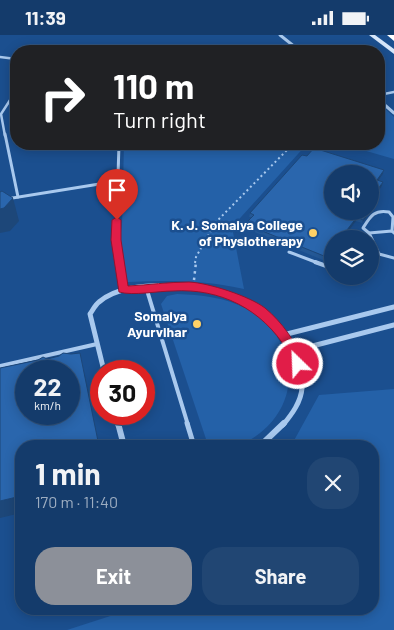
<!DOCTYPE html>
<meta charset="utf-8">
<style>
:root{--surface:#143b6b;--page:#214673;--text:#f1f3f6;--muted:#9dadc1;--line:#33557e;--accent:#8c9099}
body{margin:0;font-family:Barlow,sans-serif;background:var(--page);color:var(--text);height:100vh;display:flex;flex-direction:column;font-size:19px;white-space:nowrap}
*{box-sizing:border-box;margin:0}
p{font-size:16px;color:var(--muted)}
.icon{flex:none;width:28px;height:28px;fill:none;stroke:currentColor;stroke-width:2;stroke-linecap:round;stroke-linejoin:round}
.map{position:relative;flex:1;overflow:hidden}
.panel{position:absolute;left:15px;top:405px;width:364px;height:175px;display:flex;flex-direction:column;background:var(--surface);border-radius:20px;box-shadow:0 2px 12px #0003,0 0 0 1px var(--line)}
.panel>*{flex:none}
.top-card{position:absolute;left:10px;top:10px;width:375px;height:105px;border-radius:20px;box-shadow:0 2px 12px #0003,0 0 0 1px var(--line);background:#202124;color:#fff;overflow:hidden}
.fabs{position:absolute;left:324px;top:130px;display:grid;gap:10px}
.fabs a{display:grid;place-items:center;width:55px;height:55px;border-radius:50%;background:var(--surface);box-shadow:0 2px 12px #0003,0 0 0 1px var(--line);font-size:25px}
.speed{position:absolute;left:15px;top:325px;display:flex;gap:10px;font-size:25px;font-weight:700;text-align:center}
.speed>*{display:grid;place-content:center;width:65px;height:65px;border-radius:50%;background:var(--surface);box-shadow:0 2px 12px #0003,0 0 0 1px var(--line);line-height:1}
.speed small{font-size:12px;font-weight:400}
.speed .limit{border:8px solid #d22;background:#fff;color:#111}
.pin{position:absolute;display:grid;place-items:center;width:42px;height:42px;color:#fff;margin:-51px -21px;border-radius:50% 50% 50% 0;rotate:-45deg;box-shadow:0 0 5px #0007}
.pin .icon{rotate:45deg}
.me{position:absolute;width:55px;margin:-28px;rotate:336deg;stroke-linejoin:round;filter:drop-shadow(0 0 4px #0008)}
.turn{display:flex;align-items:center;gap:18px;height:105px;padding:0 20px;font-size:22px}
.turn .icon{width:65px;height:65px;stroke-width:2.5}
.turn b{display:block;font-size:35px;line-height:42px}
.round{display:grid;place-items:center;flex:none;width:52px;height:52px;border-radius:20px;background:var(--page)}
.head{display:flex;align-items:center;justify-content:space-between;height:85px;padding:0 20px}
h1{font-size:30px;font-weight:700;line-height:38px}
.button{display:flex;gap:10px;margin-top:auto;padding:10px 20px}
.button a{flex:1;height:58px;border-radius:20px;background:var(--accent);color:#fff;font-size:20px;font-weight:700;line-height:58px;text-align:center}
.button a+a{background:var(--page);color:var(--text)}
.status{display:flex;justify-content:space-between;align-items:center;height:35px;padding:0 25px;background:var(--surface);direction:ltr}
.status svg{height:14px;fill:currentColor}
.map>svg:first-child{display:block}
.green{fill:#2461a8}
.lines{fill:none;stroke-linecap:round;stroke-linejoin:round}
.path-far1{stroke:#a9c9ee;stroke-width:2;stroke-dasharray:2 3;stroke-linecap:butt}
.path{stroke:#a9c9ee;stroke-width:2.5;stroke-dasharray:2.5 4;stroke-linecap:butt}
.lane-far3{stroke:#a9c9ee;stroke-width:2.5}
.lane-far2{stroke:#a9c9ee;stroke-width:3}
.lane-far1{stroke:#a9c9ee;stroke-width:4}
.lane{stroke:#a9c9ee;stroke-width:5}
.street-far2{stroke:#a9c9ee;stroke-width:3}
.street-far1{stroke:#a9c9ee;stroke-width:5}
.street{stroke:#a9c9ee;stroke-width:6}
.secondary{fill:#d6e6fa;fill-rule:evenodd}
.highway{fill:#fff;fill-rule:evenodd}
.wall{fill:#245895}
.shaded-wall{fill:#1d4779}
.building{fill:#2a66ad;stroke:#1d4779;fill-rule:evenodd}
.route{fill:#e11d48;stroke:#92132f}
.poi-dot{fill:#ffd166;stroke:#1b4f8f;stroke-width:2}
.labels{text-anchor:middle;stroke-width:5;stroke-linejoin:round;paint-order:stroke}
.poi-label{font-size:14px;font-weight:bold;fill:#fff;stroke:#1b4f8f;text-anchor:end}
</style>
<div class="status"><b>11:39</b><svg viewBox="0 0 49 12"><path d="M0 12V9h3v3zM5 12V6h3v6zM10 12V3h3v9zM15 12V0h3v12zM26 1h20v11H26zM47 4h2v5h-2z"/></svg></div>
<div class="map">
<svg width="394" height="595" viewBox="0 0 394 595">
<rect width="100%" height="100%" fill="#1b4f8f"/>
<g class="green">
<polygon points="379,68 394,82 394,124 342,109 379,109"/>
<path d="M124,109H307L232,192L244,254C205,245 167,245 128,247L118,218L122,190Z"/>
<path d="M177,259C201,260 225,262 247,274C295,301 305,362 260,398C244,411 229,416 208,410L161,269L167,261Z"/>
<polygon points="394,354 394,595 67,595 132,574 372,574 372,411 291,411 319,360"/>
</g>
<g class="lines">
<polyline class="path-far1" points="195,228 196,222 216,187 293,109"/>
<polyline class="path" points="194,245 196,227"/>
<g class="lane-far3">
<polyline points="0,22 16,24"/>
<polyline points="379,60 394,57"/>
<polyline points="5,101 1,79 14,59"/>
</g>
<g class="lane-far2">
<polyline points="5,99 18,162"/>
<polyline points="119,109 116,205 119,228"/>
<polyline points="0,165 118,146"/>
<path d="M392,196L393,182L389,177C374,174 370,182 363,193L369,198L379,219L394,223"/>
<polyline points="369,198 392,196 394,198"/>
<polyline points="289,217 318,228"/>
<polyline points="370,225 379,219"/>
</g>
<g class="lane-far1">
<polyline points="119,227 123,254"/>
<polyline points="315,227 332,233"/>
<polyline points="146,252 188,390"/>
<polyline points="0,331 97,309"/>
</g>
<polyline class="lane" points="187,388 194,411"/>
<g class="street-far2">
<polyline points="280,0 300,16"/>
<polyline points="379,65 394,78"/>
</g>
<g class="street-far1">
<polyline points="283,300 394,272"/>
<polyline points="293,316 394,290"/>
<path d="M104,336L90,279C93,275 95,270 99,267C131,239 219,251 253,271C279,286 304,322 302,353C301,367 292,379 283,390"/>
<polyline points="115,379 118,390"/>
</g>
<g class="street">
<polyline points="118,388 124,411"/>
<polyline points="260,411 284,388"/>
</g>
<polygon class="secondary" points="369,0 375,0 394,14 394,19"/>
<polygon class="highway" points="387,0 394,0 394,6"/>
</g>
<polygon class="wall" points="314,113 384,135 383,139 379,145 383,147 382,151 370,168 370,139 332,139 332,176 370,176 370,173 371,174 370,178 362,188 356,186 343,204 332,204 332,214 323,225 245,193 245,189 252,182 249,182 250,178 302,120 307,121"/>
<g class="shaded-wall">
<polygon points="384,135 383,139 376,149 377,145"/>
<polygon points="383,147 382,151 370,168 370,165"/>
<polygon points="13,163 19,186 10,196 0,198 0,174"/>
<polygon points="371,174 370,178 362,188 363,185"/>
<polygon points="357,182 356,186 343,204 340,204"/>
<polygon points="332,210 332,214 323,225 324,221"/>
<polygon points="21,461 21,478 0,483 0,466"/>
</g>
<g class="building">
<polygon points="314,113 384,135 377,145 383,147 370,165 370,139 332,139 332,176 369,176 363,185 357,182 340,204 332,204 332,210 324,221 245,189 254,180 250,178 302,120 307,121"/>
<polygon points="2,156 13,163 4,173 0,174 0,157"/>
<path d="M63,318L71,319L80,318L99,411H21V461L0,466V333L38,325L43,322L47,324L59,321ZM26,336H69V379H26Z"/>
</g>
<path class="route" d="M117,182L121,185V205L128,251C148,250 169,247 189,247C209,248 249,261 265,273C282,287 297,308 304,329L302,333H294C291,327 290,320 287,315C262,274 220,253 173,256C158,256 133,261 119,257L111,205L112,185Z"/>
<g class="poi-dot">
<circle cx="313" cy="198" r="5"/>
<circle cx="197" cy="289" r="5"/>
</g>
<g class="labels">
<g class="poi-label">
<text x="303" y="195">K. J. Somaiya College<tspan x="303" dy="16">of Physiotherapy</tspan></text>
<text x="187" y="286">Somaiya<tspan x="187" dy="16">Ayurvihar</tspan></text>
</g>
</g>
</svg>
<div class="fabs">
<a><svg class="icon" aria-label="sound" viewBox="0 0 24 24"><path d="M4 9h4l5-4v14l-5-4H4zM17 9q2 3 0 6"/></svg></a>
<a><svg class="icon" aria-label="layers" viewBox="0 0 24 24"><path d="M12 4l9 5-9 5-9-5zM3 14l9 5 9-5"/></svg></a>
</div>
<div class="speed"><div>22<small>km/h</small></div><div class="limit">30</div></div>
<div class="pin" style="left:117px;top:185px;background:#d93025"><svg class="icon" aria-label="arrive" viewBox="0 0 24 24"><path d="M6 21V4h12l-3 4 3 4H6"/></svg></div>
<svg class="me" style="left:298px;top:329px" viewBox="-20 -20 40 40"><circle r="17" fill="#e11d48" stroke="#fff" stroke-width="3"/><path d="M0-11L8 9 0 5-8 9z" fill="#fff"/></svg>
<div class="top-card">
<div class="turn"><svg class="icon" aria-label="right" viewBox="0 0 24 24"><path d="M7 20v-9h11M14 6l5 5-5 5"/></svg><div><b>110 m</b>Turn right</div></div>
</div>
<section class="panel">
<div class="head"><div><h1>1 min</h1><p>170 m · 11:40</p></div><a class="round"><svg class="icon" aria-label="close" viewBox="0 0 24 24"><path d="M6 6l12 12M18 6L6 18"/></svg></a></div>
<div class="button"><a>Exit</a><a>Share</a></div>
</section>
</div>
